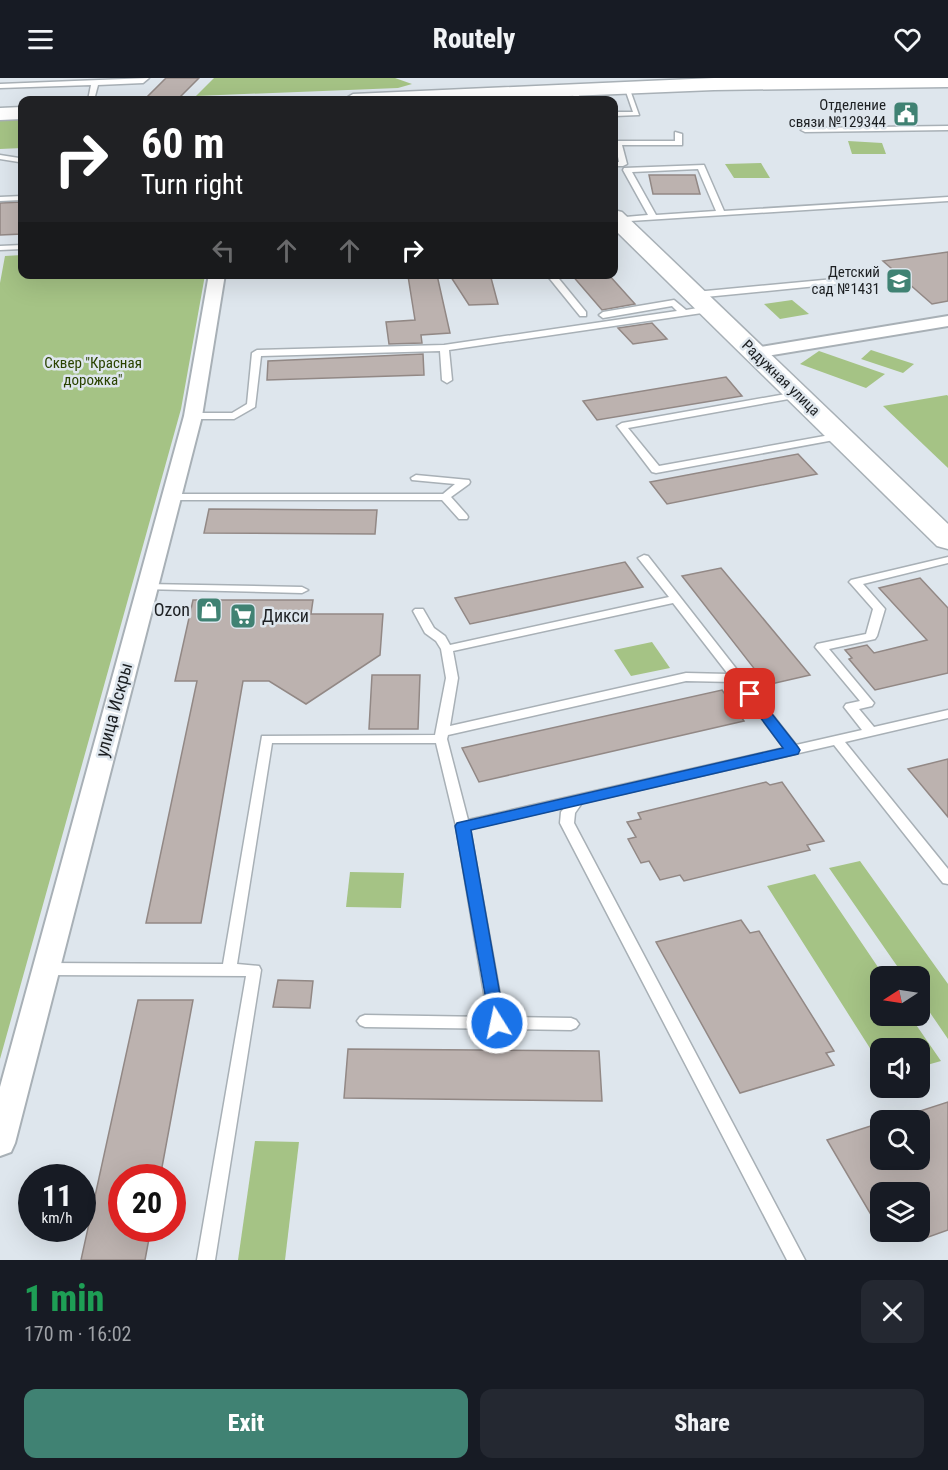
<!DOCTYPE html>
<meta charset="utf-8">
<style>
:root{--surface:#171b24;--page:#242831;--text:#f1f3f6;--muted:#9ea1a6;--accent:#408273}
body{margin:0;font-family:"Roboto Condensed",sans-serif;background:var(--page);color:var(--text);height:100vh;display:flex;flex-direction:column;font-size:22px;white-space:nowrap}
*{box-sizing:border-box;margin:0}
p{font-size:20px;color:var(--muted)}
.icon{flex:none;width:33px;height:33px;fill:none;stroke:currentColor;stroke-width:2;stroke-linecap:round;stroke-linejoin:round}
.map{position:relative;height:1182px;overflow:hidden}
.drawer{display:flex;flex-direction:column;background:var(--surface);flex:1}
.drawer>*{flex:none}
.top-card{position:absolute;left:18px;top:18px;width:600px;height:183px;border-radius:12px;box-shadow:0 6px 24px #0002;background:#202124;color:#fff;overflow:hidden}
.needle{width:39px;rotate:258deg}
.fabs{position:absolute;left:870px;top:888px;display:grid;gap:12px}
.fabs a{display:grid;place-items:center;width:60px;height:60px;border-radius:12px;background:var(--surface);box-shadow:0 6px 24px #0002;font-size:30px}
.speed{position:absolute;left:18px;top:1086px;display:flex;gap:12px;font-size:30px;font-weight:700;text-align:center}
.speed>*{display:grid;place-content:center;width:78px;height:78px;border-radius:50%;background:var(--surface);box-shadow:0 6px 24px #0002;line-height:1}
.speed small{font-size:15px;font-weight:400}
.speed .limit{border:9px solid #d22;background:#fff;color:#111}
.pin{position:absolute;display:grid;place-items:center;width:51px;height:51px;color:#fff;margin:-26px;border-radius:12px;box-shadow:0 3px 9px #0006}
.me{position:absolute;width:66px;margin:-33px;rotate:350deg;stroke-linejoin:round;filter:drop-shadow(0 0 4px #0008)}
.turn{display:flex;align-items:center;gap:21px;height:126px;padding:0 24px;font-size:27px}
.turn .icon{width:78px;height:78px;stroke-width:2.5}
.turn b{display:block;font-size:42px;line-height:51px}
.lanes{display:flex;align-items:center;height:57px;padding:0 24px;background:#0003;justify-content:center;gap:30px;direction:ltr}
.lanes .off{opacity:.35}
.round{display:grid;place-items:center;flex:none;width:63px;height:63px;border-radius:12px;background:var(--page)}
.head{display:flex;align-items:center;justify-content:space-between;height:102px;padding:0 24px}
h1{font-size:36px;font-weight:800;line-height:45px;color:#1e9e55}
.cta{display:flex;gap:12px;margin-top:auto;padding:12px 24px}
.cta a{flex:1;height:69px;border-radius:12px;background:var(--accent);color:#fff;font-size:24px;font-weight:800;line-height:69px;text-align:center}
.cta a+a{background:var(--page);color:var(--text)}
header{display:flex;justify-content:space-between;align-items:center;height:78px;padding:0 24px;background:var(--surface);font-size:27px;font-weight:800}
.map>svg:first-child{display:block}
.green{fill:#a5c385}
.building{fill:#bcb2af;stroke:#928885;stroke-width:1.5}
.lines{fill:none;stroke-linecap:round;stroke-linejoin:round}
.lane-casing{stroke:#a8b0b6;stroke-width:3}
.street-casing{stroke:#a8b0b6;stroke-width:4}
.secondary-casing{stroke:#a8b0b6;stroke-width:3}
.lane{fill:#fff;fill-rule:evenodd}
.street{fill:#fff;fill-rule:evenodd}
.secondary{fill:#fff;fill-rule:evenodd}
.route{fill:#1a73e8;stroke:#114b97;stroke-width:1.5}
.labels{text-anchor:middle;stroke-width:5;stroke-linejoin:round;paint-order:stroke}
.far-poi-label{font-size:15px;fill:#1d2023;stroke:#dee6ed;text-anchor:end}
.far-park-label{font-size:15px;fill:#2a4300;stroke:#dee6ed}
.far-street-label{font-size:15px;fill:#1d2023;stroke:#dee6ed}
.poi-label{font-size:18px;fill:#1d2023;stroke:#dee6ed;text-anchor:end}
.street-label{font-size:18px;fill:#1d2023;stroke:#dee6ed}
</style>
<header><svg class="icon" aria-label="menu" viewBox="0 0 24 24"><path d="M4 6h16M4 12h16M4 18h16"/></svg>Routely<svg class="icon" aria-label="heart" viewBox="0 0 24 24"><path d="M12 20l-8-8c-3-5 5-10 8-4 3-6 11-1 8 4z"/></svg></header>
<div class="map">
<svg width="948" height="1182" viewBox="0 0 948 1182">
<rect width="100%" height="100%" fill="#dee6ed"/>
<g class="green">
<polygon points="214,0 395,0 412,6 398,10 196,18"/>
<polygon points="0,40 22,40 22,70 0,71"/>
<polygon points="848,63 882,65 886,76 852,76"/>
<polygon points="761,85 770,100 734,100 725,86"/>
<polygon points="22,177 22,196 205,197 181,331 0,981 0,205 5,178"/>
<polygon points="792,222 809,236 780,241 764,226"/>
<polygon points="871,272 914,286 903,295 861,281"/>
<polygon points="819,273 885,296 866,310 800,286"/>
<polygon points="947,317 948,318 948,390 883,328"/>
<polygon points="652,564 670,590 631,598 614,572"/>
<polygon points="860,783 948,906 948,961 920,920 920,898 904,898 829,790"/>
<polygon points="350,794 404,795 401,830 346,829"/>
<polygon points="815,796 884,898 880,898 880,938 910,938 941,983 920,989 920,970 880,970 880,986 767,808"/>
<polygon points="255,1063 299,1064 285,1182 238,1182"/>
</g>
<g class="building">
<polygon points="166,0 199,0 180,19 146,20"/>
<polygon points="649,97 695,97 700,116 653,116"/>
<polygon points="22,124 22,156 0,157 0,125"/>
<polygon points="948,174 948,223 932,226 883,183"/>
<polygon points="449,196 490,196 498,226 469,227"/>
<polygon points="571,196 608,196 635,226 602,232"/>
<polygon points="437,197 450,255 421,257 422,265 389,266 386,244 415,242 408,198"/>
<polygon points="652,245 667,261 633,266 618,250"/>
<polygon points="423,276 424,297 267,302 268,283"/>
<polygon points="726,299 742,318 597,342 583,323"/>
<polygon points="798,376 817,396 667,426 650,404"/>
<polygon points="209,431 354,432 377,432 375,456 204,455"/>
<polygon points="625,484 643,509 470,546 455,520"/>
<polygon points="721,490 810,597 767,607 682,498"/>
<polygon points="920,500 948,530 948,595 875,612 849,581 852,580 845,572 867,567 874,575 927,562 879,510"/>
<polygon points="193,522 313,522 311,536 383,536 380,577 306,626 269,603 243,603 201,845 146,845 197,603 175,603"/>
<polygon points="372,597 420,597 418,651 369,651"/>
<polygon points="722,612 744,643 479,704 462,670"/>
<polygon points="948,681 948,739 908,691"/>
<polygon points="766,704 770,707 782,704 824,763 807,767 810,772 684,803 680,797 660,802 649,783 641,785 628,761 636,759 627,744 641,741 638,735"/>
<polygon points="741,842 750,855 759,853 834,973 826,975 834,987 740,1015 656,864"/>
<polygon points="278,902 313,903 310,930 273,929"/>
<polygon points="138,922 193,922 160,1100 122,1100 122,1150 151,1150 145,1182 81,1182"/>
<polygon points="348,971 599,973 602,1023 344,1020"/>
<polygon points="948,1024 948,1152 920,1162 920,1114 880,1114 880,1152 827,1062 880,1045 880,1082 920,1082 920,1033"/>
</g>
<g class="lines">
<defs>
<g id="lane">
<polygon points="149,0 143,5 98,7 94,22 88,22 91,7 0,10 0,6"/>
<polygon points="624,8 629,9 639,37 614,38 614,34 633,34"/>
<polygon points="571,11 575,11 582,22 576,22 570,12"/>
<polygon points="948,48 948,52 805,54 801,52 805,50"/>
<polygon points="675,54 682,56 682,67 622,67 627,86 623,88 614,88 614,84 619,84 615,63 675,63"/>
<polygon points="0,77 19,80 22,82 19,84 0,81"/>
<path d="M704,87L724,133L948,119V123L614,144V140L648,137L623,92L624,90ZM698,91L716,133L656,137L632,94Z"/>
<polygon points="22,118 22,122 0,123 0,119"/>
<polygon points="22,167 22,171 0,172 0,168"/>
<polygon points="546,196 555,196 586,234 586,238 580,238"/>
<polygon points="834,201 838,204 837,206 695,220 691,217 695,214"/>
<polygon points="674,222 686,232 709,228 713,231 709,234 449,272 452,302 447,305 442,302 440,273 261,278 255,329 234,341 193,341 188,338 193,335 232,335 247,326 252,275 257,272 444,267 677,233 672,228 603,240 599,237 603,234"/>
<polygon points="797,314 802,317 800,319 628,350 659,388 841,355 846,358 845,360 656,395 652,394 617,348 622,345"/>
<polygon points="416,397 469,402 470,404 469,406 451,419 467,437 468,439 467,441 459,441 442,422 171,422 166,419 171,416 443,416 455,406 412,402 411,400"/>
<path d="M644,477L648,478L796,667L862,652L844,629L846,626L860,623L815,569L817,566L866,556L873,531L851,506L849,504L851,502L948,479V485L863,506L885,531L877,558L875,561L829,571L874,625L872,628L859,631L874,649L948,632V640L845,664L948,791V806L943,805L834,667L582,725L575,735L574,745L805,1182H787L560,745L561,734L565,729L470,751L504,939L571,940L576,942L579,946L576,950L571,952L365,949L360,947L357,943L360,939L365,937L488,939L456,748L436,665H272L237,886L259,888L261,892L215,1182H197L246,898L46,897L41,895L39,891L41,887L46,885L223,886L262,658L435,657L446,600L441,571L436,563L425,555L413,533L415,531H423L434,550L445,558L450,567L669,519L638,480ZM673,525L728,596L686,595L450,648L458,600L453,573ZM686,603L734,604L784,670L468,742L447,661L448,657Z"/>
<polygon points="146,506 302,509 308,512 302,515 142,511 140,509 142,507"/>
</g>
<g id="street">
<polygon points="209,196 225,196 202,338 15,1065 11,1074 0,1078 0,1009 184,338"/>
<polygon points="948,238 948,248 755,280 746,275 755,270"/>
</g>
<g id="secondary">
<polygon points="714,0 948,0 948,9 714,12 470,22 343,22 353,16"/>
<polygon points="22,29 22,41 0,42 0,30"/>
<polygon points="614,132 622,134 948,446 948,471 937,468 614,151"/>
</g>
</defs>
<use href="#lane" class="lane-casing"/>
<use href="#street" class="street-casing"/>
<use href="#secondary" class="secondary-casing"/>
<use href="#lane" class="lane"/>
<use href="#street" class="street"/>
<use href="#secondary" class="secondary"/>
</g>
<polygon class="route" points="750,611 754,613 798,669 800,672 798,676 471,752 505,945 503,950 491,950 455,748 457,745 783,670 743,616"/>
<defs>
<symbol id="civic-square" viewBox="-11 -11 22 22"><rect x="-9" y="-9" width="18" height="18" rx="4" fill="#408273" stroke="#dee6ed"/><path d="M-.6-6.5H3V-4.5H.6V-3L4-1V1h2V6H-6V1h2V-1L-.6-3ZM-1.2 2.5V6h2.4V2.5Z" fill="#fff"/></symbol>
<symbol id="school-square" viewBox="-11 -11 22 22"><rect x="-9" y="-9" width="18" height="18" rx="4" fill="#408273" stroke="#dee6ed"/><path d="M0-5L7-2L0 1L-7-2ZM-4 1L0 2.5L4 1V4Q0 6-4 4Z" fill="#fff"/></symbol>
<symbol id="shop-square" viewBox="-11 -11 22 22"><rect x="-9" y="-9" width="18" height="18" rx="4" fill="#408273" stroke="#dee6ed"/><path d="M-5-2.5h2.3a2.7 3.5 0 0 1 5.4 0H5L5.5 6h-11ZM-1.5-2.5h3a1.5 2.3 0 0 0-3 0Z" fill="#fff"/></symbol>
<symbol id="supermarket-square" viewBox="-11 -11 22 22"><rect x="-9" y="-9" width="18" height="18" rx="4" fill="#408273" stroke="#dee6ed"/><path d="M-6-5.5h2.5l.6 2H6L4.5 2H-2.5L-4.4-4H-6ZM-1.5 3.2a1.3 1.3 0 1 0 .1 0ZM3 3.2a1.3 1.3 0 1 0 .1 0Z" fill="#fff"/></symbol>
</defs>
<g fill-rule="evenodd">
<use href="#civic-square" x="891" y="21" width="30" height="30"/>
<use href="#school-square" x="884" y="188" width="30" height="30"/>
<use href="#shop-square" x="194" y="517" width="30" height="30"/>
<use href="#supermarket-square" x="228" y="523" width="30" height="30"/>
</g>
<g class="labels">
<g class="far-poi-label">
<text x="886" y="32">Отделение<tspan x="886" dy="17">связи №129344</tspan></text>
<text x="880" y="199">Детский<tspan x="880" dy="17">сад №1431</tspan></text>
</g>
<g class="far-park-label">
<text x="93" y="290">Сквер "Красная<tspan x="93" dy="17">дорожка"</tspan></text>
</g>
<g class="far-street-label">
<text transform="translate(781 300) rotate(44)" y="5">Радужная улица</text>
</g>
<g class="poi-label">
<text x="190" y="538">Ozon</text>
<text x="262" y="544" text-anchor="start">Дикси</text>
</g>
<g class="street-label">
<text transform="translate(114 632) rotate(-75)" y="6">улица Искры</text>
</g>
</g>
</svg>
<div class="fabs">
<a><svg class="needle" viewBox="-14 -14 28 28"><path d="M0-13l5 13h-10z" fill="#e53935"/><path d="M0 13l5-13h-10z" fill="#9ea1a6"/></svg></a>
<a><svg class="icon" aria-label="sound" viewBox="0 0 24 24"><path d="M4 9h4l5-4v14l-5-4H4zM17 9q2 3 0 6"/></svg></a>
<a><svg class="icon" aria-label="search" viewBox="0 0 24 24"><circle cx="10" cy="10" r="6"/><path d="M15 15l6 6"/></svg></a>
<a><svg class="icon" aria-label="layers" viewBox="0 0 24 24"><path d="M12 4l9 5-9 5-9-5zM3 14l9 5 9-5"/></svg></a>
</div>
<div class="speed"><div>11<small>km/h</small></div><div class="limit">20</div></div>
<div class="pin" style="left:750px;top:616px;background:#d93025"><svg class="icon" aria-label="arrive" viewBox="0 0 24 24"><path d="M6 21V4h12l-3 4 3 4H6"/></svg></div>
<svg class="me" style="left:497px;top:945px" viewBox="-20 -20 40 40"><circle r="17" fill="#1a73e8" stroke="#fff" stroke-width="3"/><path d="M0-11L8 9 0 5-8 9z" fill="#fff"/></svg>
<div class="top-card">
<div class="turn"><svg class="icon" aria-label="right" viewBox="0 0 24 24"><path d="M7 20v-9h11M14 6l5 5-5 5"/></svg><div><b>60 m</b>Turn right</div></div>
<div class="lanes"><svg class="icon off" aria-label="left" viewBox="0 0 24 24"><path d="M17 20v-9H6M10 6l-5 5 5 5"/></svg><svg class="icon off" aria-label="ahead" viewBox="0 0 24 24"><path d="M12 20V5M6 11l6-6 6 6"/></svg><svg class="icon off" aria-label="ahead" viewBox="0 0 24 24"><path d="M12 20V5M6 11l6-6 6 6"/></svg><svg class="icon" aria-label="right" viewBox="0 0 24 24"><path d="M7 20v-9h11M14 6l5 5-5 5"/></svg></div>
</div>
</div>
<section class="drawer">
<div class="head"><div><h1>1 min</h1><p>170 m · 16:02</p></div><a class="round"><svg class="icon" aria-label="close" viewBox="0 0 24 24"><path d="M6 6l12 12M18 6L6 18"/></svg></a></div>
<div class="cta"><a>Exit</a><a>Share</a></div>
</section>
